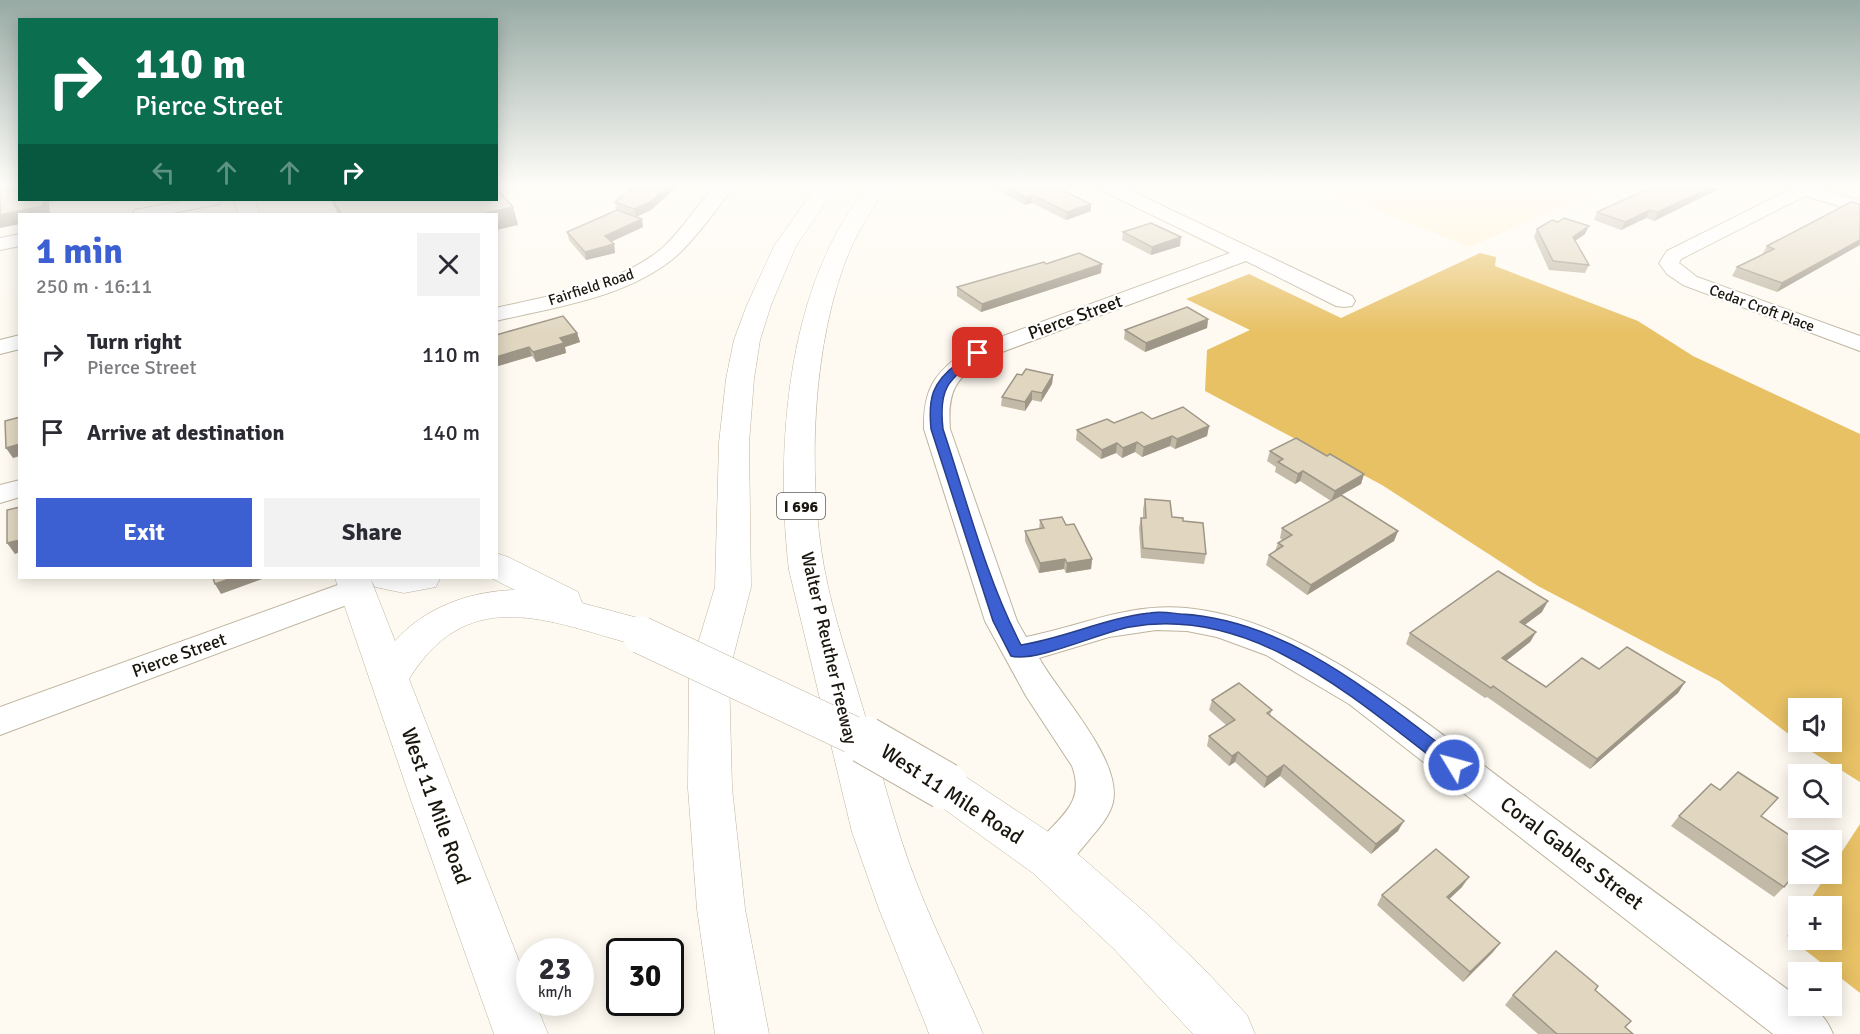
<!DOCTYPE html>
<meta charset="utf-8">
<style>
:root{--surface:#fff;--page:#f2f2f3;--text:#2b2b33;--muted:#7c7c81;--accent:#3c60d1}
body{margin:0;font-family:Signika,sans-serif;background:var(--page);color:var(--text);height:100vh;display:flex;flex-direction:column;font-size:22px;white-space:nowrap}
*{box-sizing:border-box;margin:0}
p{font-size:20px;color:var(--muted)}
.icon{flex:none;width:33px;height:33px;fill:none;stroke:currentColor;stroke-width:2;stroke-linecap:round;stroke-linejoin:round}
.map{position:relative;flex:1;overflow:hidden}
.drawer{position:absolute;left:18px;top:213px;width:480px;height:366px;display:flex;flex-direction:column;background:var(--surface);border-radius:0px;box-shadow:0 3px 15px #0003}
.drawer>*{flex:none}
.guide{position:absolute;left:18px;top:18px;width:480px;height:183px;border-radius:0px;box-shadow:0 3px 15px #0003;background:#0b6e4f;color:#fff;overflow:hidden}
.tools{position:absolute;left:1788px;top:698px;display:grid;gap:12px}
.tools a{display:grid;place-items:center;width:54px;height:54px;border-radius:0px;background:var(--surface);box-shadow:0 3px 15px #0003;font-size:30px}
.speed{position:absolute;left:516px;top:938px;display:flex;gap:12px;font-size:30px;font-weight:700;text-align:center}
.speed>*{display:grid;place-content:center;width:78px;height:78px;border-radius:50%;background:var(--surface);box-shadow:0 3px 15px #0003;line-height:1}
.speed small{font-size:15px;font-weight:400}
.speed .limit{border:3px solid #111;border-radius:9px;background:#fff;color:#111}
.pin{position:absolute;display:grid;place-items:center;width:51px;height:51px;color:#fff;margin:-26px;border-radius:12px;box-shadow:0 3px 9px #0006}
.me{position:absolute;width:66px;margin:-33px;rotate:307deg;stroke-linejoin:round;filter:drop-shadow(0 0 4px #0008)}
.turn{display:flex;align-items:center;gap:21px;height:126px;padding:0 18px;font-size:27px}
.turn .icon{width:78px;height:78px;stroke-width:2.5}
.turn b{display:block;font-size:42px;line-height:51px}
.lanes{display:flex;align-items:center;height:57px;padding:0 18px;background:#0003;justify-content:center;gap:30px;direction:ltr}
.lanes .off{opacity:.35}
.round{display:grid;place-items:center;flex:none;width:63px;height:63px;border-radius:0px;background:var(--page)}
.summary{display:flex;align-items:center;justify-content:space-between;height:102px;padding:0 18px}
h1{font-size:36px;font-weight:700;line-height:45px;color:var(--accent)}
.cta{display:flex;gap:12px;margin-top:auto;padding:12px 18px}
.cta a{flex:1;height:69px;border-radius:0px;background:var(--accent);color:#fff;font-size:24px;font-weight:700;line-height:69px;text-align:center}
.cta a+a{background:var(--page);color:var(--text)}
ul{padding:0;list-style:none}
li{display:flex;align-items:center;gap:18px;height:78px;padding:0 18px}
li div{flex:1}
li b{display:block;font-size:22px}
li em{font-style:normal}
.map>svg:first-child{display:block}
.built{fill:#fff2d4}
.forest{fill:#e8c165;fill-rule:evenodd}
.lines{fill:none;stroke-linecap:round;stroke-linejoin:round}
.minor-casing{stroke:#beb49e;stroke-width:2}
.major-casing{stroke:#beb49e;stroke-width:1}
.highway-casing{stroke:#beb49e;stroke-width:1}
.minor{fill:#fff;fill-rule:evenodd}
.major{fill:#fff;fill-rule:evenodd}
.highway{fill:#fff;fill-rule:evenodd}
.major-bridge-far1-casing{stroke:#beb49e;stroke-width:38;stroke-linecap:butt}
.major-bridge-casing{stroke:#beb49e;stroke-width:49;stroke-linecap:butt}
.major-bridge-far1{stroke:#fff;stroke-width:37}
.major-bridge{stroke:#fff;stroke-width:47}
.wall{fill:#c2b9a6}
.shaded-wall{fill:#9e9687}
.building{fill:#e1d7c1;stroke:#9e9687;stroke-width:1.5}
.route{fill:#3c60d1;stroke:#273e88;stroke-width:1.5}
.labels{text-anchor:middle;stroke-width:4.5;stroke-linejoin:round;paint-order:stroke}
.far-street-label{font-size:15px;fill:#1b170f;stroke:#fff}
.shield{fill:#fff;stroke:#5f5d57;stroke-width:1.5}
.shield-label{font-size:16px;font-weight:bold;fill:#1b170f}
.street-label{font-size:18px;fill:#1b170f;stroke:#fff}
.near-street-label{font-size:21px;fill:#1b170f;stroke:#fff}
</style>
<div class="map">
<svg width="1860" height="1034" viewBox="0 0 1860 1034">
<rect width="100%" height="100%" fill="#fefaf1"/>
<polygon class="built" points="1320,187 1609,187 1469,247"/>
<g class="forest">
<path d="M1480,253L1496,257L1495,266L1638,321L1693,356L1860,434V782L1812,752L1719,681L1538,586L1382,485L1205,391L1207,350L1250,330L1186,299L1249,274L1341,318ZM1798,708H1832V741H1798Z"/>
<polygon points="1860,824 1860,993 1787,936 1798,918 1798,939 1832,939 1832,906 1806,906 1828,873 1832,873 1832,867"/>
</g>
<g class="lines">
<defs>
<g id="minor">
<path d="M714,187H733C719,207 691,244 674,258C625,298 555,307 496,321V308C551,295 615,286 660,250C681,232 695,207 714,187Z"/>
<path d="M1100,187H1123L1352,296L1355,301L1352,306L1344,307L1336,306L1246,261L986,358C955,379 947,391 950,429L1017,621L1026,637C1082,626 1127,603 1186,608C1308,619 1435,731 1531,801C1620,867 1709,932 1798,997V1005C1817,1005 1826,1018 1833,1034H1773L1349,704L1266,655L1217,637L1187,631L1156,630L1109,637L1039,658C1060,695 1122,760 1113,802C1110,816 1098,829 1089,840C1076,855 1067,869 1049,876L1035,871L1029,858C1046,821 1089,811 1072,766L1026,696L985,621L924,429C923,387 936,371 970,348L1230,253L1103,191Z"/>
<polygon points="1795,187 1818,187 1860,201 1860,212 1805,196 1681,259 1679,263 1697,277 1860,336 1860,351 1683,285 1667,274 1659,263 1667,251"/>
<polygon points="188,200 222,200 219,204 167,214 132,214 135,210"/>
<polygon points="20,234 20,246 0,250 0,238"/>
<polygon points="20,335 20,349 0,354 0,340"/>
<polygon points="20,480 20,497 0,503 0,485"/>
<polygon points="357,578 368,581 372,589 368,597 0,735 0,707"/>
</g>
<g id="major">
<polygon points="234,200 254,200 260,214 239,214"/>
<path d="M496,553L508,557L578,592L582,603L638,618L644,628L638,638L625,642C541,618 466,587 409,679L530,989V1002H535L548,1034H494L413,806L335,578H440L436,587L404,593L375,587L371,580L395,641C425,607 471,591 515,590L491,578H496Z"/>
<polygon points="945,768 960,773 1065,843 1148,915 1203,968 1247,1015 1255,1034 1193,1034 1114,949 1033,873 930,799 923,786 930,773"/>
</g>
<g id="highway">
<polygon points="816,187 836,187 796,246 771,305 760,340 754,379 749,443 751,587 729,673 732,788 745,909 769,1034 715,1034 697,909 688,788 689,673 715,587 719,443 726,379 734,340 747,305 774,246"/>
<path d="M866,187H886C873,208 860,228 850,250C812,340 807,472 824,567C833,616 850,664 864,712C881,770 895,828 917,884C937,935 962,984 983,1034H929L927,1028L879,909L852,832L789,570C777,469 784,343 828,250C838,228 852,207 866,187Z"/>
</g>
</defs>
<use href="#minor" class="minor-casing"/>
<use href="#major" class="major-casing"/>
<use href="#highway" class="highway-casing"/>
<use href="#minor" class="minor"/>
<use href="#major" class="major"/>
<use href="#highway" class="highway"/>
<defs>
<polyline id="major-bridge-far1" points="641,635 868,742"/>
<polyline id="major-bridge" points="865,740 945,786"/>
</defs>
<use href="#major-bridge-far1" class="major-bridge-far1-casing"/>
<use href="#major-bridge" class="major-bridge-casing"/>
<use href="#major-bridge-far1" class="major-bridge-far1"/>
<use href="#major-bridge" class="major-bridge"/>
</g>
<g class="wall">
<polygon points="634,187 677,187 651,210 636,217 643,227 611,242 614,244 615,253 586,260 569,240 567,232 616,210 615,202"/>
<polygon points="993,187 1056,187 1091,204 1091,211 1066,220 1032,203 1025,205"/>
<polygon points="1652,187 1723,187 1654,221 1646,218 1621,230 1594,220 1597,212"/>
<polygon points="331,200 418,200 419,201 513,207 518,225 496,230 496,214 338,214"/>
<polygon points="1860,204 1777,292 1732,276 1737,267 1762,255 1767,246"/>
<polygon points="1558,222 1585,234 1575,241 1589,265 1585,273 1549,270 1534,237 1537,229"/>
<polygon points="1123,232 1180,246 1151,255 1122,240"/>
<polygon points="1046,264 1101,273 981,312 957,296 957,287"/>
<polygon points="1208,319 1207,328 1145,352 1124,339 1125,330"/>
<polygon points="577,333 580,342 565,347 566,353 536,362 532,356 498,366 496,364 496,335"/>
<polygon points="1022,375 1053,375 1052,384 1041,402 1032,400 1025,411 1001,406 1002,397"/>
<polygon points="1152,419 1209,426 1207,436 1175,449 1170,446 1142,457 1135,452 1122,458 1116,453 1101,459 1076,440 1077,430 1114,423"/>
<polygon points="1270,451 1327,456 1364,474 1361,484 1341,495 1398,531 1394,541 1307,595 1266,565 1269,555 1275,551 1278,543 1282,540 1280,538 1282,528 1331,501 1300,481 1295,484 1275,472 1276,467 1267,461"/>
<polygon points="1145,499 1172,517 1183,521 1206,554 1204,564 1141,558 1139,528 1141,518 1143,518 1143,509"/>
<polygon points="1040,520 1066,525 1092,559 1091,569 1066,573 1064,569 1039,573 1025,541 1025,531 1039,529"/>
<polygon points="1542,612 1525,625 1536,632 1530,642 1506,661 1546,687 1599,669 1685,682 1678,693 1590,769 1487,697 1485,698 1406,644 1410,633"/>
<polygon points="1212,700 1272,710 1270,715 1398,831 1371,854 1280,776 1264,788 1235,762 1229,766 1207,746 1209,736 1226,725 1209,710"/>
<polygon points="1679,816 1761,816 1784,887 1774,897 1671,826"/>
<polygon points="1462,887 1449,899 1500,943 1493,952 1463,982 1377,905 1382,895"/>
<polygon points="1595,990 1625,1027 1633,1034 1538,1034 1505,1005 1513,995"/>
</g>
<g class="shaded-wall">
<polygon points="667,187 677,187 651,210 636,217 634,209"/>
<polygon points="1711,187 1723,187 1654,221 1658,212"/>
<polygon points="1032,195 1032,203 1025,205 1025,197"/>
<polygon points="43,200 62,200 49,202 50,214 20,214 20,224 0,228 0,215"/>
<polygon points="1091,204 1091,211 1066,220 1067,212"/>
<polygon points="513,207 518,225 496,230 496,214 481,214"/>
<polygon points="1650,210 1646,218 1621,230 1625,222"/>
<polygon points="642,219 643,227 606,244 605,236"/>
<polygon points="1589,226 1585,234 1569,245 1573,237"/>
<polygon points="1181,237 1180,246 1151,255 1152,247"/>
<polygon points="1860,240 1860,245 1777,292 1782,283"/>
<polygon points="614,244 615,253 586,260 585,252"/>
<polygon points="1102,264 1101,273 981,312 982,304"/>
<polygon points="1208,319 1207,328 1145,352 1146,343"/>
<polygon points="577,333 580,342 565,347 566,353 536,362 533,352 560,338"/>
<polygon points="529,347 532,356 498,366 496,361 496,357"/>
<polygon points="1053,375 1052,384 1041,402 1042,393"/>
<polygon points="1032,391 1032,400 1025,411 1025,402"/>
<polygon points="1209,426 1207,436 1175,449 1177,439"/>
<polygon points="1172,436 1170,446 1142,457 1144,447"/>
<polygon points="1137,442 1135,452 1122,458 1123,448"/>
<polygon points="1117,443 1116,453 1101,459 1102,450"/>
<polygon points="20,444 20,456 13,458 6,448"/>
<polygon points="1303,471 1300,481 1295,484 1298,474"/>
<polygon points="1364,474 1361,484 1331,501 1335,491"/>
<polygon points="1398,531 1394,541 1307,595 1311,585"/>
<polygon points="20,540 20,552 15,554 7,543"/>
<polygon points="1065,559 1064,569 1039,573 1040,563"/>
<polygon points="1092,559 1091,569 1066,573 1067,563"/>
<polygon points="232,578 265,578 221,594 215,584"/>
<polygon points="1548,601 1542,612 1515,632 1520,622"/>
<polygon points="1536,632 1530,642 1497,668 1502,658"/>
<polygon points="1685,682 1678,693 1590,769 1597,759"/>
<polygon points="1238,752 1235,762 1229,766 1232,756"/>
<polygon points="1284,765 1280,776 1264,788 1267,777"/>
<polygon points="1404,821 1398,831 1371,854 1376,844"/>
<polygon points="1469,877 1462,887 1441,907 1447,897"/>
<polygon points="1500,943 1493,952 1463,982 1470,972"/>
</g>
<g class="building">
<polygon points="0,187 20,187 20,200 43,200 43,206 0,215"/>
<polygon points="634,187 667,187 650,202 634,209 615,202"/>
<polygon points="1006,187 1056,187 1091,204 1067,212 1032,195 1025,197"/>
<polygon points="1652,187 1711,187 1658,212 1650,210 1625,222 1597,212"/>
<polygon points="496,188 513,207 481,214 341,214 333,200 418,200 419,201 424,200 496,200"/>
<polygon points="1851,202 1860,204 1860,240 1782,283 1737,267 1774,249 1767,246"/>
<polygon points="617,210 642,219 605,236 614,244 585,252 567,232"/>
<polygon points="1564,218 1589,226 1573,237 1589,265 1553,261 1537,229 1552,220 1558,222"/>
<polygon points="1151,223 1181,237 1152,247 1123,232"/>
<polygon points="1079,253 1102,264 982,304 957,287 1044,262 1046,264"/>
<polygon points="1187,307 1208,319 1146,343 1125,330"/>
<polygon points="563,316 577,333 560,338 564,343 533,352 529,347 496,357 496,335"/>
<polygon points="1026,369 1053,375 1042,393 1032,391 1025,402 1002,397 1017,374 1022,375"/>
<polygon points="1183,407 1209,426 1177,439 1172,436 1144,447 1137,442 1123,448 1117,443 1102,450 1077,430 1107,419 1114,423 1142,412 1152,419"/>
<polygon points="20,417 20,444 6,448 5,421"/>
<polygon points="1296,438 1327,456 1330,454 1364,474 1335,491 1303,471 1298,474 1278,462 1283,459 1270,451"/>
<polygon points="1341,495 1398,531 1311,585 1269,555 1283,546 1278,543 1292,535 1282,528"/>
<polygon points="1145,499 1170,501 1172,517 1183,518 1183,521 1203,523 1206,554 1143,548 1141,518 1146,518"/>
<polygon points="20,507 20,540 7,543 7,510"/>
<polygon points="1062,517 1066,525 1074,524 1092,559 1067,563 1065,559 1040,563 1025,531 1044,528 1040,520"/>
<polygon points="1498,571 1548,601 1520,622 1536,632 1502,658 1546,687 1582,658 1599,669 1627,647 1685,682 1597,759 1493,686 1491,688 1410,633"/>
<polygon points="213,578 232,578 215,584"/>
<polygon points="1239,683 1272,710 1267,713 1404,821 1376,844 1284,765 1267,777 1238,752 1232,756 1209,736 1235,720 1212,700"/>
<polygon points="1738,772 1778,798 1761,816 1798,841 1798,870 1784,887 1679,816 1711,784 1720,790"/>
<polygon points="1436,849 1469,877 1447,897 1500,943 1470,972 1382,895"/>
<polygon points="1556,951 1598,986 1595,990 1631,1021 1625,1027 1633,1034 1557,1034 1513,995"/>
</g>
<linearGradient id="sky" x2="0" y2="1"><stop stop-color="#98aaa4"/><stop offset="0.56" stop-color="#fffdf9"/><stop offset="1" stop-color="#fffdf9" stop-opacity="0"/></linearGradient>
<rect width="1860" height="332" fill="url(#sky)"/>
<path class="route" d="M978,350L982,351V355C949,380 938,386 943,429C967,501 986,578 1021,645C1065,638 1105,618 1150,613C1160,611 1171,613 1181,614C1290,620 1378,699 1461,760L1463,765L1461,770L1454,773L1448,770C1357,701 1254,605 1130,627C1101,632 1035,663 1011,656L993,621L931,429C928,398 932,382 958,363C965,358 971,352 978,350Z"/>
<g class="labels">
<g class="far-street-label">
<text transform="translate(591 287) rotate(-18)" y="5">Fairfield Road</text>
<text transform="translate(1762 308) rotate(20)" y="5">Cedar Croft Place</text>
</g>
<rect class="shield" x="777" y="493" width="48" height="26" rx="4.5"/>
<g class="shield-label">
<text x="801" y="512">I 696</text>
</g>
<g class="street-label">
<text transform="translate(1075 317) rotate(-20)" y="6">Pierce Street</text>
<text transform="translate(829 648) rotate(77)" y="6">Walter P Reuther Freeway</text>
<text transform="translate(179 655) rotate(-20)" y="6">Pierce Street</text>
</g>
<g class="near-street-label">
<text transform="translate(952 794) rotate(33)" y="7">West 11 Mile Road</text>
<text transform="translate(436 806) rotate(70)" y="7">West 11 Mile Road</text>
<text transform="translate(1572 853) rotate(37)" y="7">Coral Gables Street</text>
</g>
</g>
</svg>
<div class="tools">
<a><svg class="icon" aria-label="sound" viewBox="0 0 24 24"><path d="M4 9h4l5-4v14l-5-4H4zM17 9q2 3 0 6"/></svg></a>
<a><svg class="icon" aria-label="search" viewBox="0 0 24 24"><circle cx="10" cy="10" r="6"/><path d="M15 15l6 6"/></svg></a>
<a><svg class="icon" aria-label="layers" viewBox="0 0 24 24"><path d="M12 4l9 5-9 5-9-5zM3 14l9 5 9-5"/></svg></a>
<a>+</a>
<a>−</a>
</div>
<div class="speed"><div>23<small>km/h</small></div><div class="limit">30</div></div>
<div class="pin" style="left:978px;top:353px;background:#d93025"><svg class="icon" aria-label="arrive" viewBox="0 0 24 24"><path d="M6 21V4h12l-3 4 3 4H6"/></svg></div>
<svg class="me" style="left:1454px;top:765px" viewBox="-20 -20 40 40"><circle r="17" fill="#3c60d1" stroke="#fff" stroke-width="3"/><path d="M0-11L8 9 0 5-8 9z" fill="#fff"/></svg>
<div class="guide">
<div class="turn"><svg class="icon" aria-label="right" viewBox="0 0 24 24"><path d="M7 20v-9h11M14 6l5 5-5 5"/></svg><div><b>110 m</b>Pierce Street</div></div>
<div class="lanes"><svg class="icon off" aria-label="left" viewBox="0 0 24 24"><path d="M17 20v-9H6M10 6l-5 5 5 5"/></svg><svg class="icon off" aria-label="ahead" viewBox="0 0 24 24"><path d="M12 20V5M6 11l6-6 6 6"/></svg><svg class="icon off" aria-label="ahead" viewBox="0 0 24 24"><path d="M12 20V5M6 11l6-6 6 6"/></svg><svg class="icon" aria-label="right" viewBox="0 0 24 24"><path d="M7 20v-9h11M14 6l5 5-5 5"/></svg></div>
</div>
<section class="drawer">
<div class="summary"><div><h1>1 min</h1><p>250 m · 16:11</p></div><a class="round"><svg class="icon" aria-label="close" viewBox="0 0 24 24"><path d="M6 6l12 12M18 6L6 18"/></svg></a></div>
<ul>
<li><svg class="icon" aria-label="right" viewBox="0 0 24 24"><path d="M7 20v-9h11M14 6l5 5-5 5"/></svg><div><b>Turn right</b><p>Pierce Street</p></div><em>110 m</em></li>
<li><svg class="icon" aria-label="arrive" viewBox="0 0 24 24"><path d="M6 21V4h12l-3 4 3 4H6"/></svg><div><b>Arrive at destination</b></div><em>140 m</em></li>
</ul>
<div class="cta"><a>Exit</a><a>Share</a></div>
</section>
</div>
